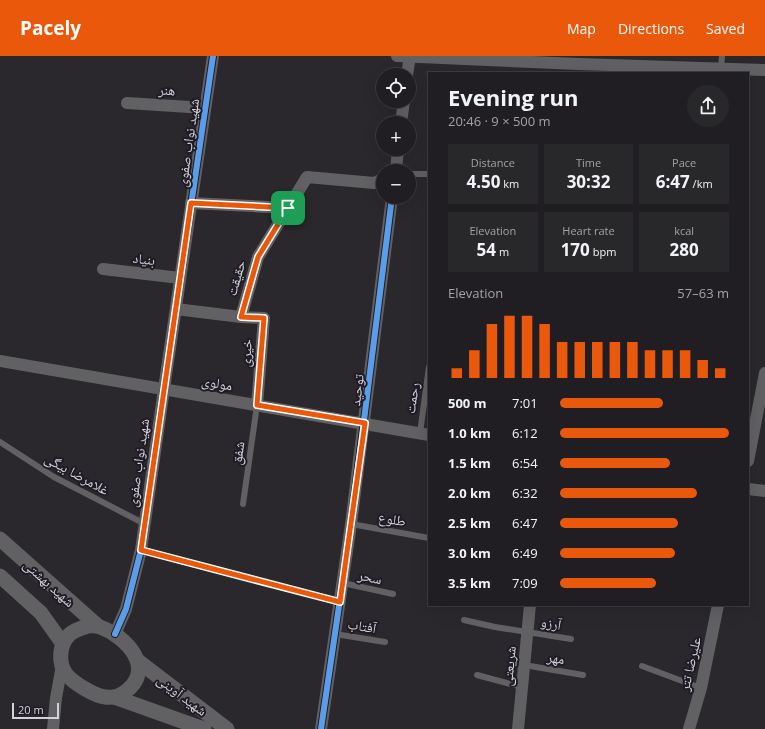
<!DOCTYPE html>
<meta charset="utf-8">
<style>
body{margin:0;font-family:"Open Sans","Noto Naskh Arabic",sans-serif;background:#28272a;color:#f1f3f6;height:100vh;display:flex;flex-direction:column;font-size:15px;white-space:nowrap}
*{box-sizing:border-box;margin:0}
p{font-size:13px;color:#a2a2a5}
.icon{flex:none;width:22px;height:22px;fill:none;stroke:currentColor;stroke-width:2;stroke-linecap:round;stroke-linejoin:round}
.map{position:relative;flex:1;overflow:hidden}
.panel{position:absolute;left:428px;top:16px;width:321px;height:534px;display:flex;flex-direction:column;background:#201e22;border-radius:0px;box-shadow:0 4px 16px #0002,0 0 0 1px #3d3c40}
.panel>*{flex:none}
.fabs{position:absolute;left:376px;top:12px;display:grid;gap:8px}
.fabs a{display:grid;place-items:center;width:40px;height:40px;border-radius:50%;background:#201e22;box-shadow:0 4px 16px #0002,0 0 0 1px #3d3c40;font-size:20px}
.scale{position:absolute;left:12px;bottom:10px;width:47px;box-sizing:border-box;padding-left:4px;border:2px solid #d4d2d9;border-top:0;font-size:11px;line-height:14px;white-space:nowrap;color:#d4d2d9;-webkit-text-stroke:3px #201c26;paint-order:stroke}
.pin{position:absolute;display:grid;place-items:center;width:34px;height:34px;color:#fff;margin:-17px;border-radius:8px;box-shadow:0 2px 6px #0006}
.round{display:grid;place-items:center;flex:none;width:42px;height:42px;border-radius:21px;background:#28272a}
.headline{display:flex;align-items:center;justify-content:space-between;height:68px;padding:0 20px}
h1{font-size:22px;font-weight:700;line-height:30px}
.figures{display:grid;grid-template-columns:repeat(3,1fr);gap:6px;height:68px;padding:4px 20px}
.figures div{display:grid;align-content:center;border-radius:0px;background:#28272a;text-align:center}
.figures b{font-size:17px;font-weight:700}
.figures small{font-size:11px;font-weight:400}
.figures p{font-size:11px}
.chart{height:112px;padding:8px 20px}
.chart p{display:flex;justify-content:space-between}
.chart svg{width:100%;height:72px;margin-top:4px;stroke:#ea580c;stroke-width:6}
ul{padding:0 20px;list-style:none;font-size:13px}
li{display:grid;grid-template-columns:64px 48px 1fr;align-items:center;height:30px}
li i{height:10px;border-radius:5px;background:#ea580c}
header{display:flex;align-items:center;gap:24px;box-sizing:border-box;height:56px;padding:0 20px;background:#ea580c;color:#fff}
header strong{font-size:19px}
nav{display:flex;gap:22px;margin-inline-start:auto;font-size:14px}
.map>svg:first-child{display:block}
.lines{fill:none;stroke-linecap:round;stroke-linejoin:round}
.service{stroke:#616163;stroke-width:6}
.minor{stroke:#616163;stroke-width:12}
.tertiary{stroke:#616163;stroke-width:15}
.cycleway-casing{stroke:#201c26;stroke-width:8}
.cycleway{stroke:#5a9eea;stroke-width:6}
.route-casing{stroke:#fff;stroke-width:8}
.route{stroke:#ea580c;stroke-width:5}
.labels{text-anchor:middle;stroke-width:4;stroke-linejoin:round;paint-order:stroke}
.street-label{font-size:14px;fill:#d4d2d9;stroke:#201c26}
</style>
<header>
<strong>Pacely</strong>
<nav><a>Map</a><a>Directions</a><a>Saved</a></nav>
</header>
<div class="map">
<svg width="765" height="673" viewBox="0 0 765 673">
<rect width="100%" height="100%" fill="#2a282d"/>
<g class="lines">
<g class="service">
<polyline points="721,13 722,0"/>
<polyline points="409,118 429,118"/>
<polyline points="420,377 429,311"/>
<polyline points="0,386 54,421 145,468"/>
<polyline points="243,448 257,349"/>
<polyline points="351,468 429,482"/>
<polyline points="141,494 340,546"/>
<polyline points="343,527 393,538"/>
<polyline points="464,564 495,571 571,583"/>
<polyline points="335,578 385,586"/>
<polyline points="524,609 583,619"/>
<polyline points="642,610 701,632"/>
<polyline points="477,619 522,631"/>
</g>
<g class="minor">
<polyline points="397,0 578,8 765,14"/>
<polyline points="407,19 410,0"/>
<polyline points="127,47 205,52"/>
<polyline points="401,67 404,45"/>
<polyline points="396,115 398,93"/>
<polyline points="191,147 288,152"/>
<polyline points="103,213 180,222"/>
<polyline points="176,253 241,261 264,262 257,349"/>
<polyline points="241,261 258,201 307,121 374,127 383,123"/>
<polyline points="0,305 429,379"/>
<polyline points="748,405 765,317"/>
<polyline points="748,433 765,435"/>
<polyline points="115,578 126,553 141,494 164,333 213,0"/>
<polyline points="53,673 56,642 62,609"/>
<polyline points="321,673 351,468 392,141"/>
<polyline points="518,673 530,549"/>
<polyline points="689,673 701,632 718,549"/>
</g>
<g class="tertiary">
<polyline points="0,483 98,570"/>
<polyline points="0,520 41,557 63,588"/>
<path d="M 88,570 C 92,570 96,569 100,571 C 126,580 157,613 125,636 C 120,640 112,642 105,641 C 95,640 73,627 66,618 C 58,607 59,589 69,579 C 74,574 81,572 88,570 Z"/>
<polyline points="138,605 227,673"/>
<polyline points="114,641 204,673"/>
</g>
<defs>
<g id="cycleway">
<polyline points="115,578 126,553 141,494 164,333 213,0"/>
<polyline points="321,673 351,468 392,141"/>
</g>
</defs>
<use href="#cycleway" class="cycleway-casing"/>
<use href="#cycleway" class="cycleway"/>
</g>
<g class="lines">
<defs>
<polygon id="route" points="191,147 288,152 258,201 241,261 264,262 257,349 365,367 340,546 141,494"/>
</defs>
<use href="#route" class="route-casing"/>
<use href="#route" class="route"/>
</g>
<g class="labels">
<g class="street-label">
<text transform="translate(167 34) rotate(3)" y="5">هنر</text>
<text transform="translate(188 87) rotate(-82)" y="5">شهید نواب صفوی</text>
<text transform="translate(144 203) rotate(7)" y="5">بنیاد</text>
<text transform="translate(236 222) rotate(-74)" y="5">حقیقت</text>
<text transform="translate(246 297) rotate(-86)" y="5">خیری</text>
<text transform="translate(217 327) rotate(10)" y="5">مولوی</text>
<text transform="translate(357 334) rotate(-83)" y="5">توحید</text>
<text transform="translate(412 342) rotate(-82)" y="5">رحمت</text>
<text transform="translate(238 397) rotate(-82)" y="5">شفق</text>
<text transform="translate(138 407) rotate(-82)" y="5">شهید نواب صفوی</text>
<text transform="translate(77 418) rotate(29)" y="5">غلامرضا بیگی</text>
<text transform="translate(392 463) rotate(10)" y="5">طلوع</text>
<text transform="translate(370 521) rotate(12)" y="5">سحر</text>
<text transform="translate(49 527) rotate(42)" y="5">شهید بهشتی</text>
<text transform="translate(551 567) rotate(10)" y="5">آرزو</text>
<text transform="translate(362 570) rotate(10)" y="5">آفتاب</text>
<text transform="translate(556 602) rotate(10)" y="5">مهر</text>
<text transform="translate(690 608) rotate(-77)" y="5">علیرضا تتر</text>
<text transform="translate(509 610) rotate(-84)" y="5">شریعتی</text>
<text transform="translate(182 639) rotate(37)" y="5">شهید آوینی</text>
</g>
</g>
</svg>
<div class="fabs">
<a><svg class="icon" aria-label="locate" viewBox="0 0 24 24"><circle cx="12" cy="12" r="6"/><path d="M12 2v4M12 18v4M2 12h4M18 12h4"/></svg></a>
<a>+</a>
<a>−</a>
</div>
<div class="scale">20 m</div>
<div class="pin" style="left:288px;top:152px;background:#1e9e55"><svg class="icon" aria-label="arrive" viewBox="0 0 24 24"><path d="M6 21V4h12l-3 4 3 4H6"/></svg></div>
<section class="panel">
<div class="headline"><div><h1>Evening run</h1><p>20:46 · 9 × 500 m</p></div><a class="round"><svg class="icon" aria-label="share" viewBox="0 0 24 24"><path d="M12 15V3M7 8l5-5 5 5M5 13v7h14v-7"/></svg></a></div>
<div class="figures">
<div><p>Distance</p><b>4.50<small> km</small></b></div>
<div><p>Time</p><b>30:32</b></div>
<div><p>Pace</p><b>6:47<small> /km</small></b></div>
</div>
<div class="figures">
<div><p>Elevation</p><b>54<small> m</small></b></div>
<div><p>Heart rate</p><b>170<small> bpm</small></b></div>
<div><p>kcal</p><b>280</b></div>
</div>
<div class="chart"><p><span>Elevation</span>57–63 m</p>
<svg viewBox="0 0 160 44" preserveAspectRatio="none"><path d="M5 44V38M15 44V27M25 44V11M35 44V6M45 44V6M55 44V11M65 44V22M75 44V22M85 44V22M95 44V22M105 44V22M115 44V27M125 44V27M135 44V27M145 44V33M155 44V38"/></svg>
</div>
<ul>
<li><b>500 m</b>7:01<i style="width:61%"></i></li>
<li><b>1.0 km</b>6:12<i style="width:100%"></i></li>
<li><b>1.5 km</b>6:54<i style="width:65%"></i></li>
<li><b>2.0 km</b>6:32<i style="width:81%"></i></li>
<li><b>2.5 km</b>6:47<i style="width:70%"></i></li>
<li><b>3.0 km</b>6:49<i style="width:68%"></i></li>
<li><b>3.5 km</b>7:09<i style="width:57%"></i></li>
</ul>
</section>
</div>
